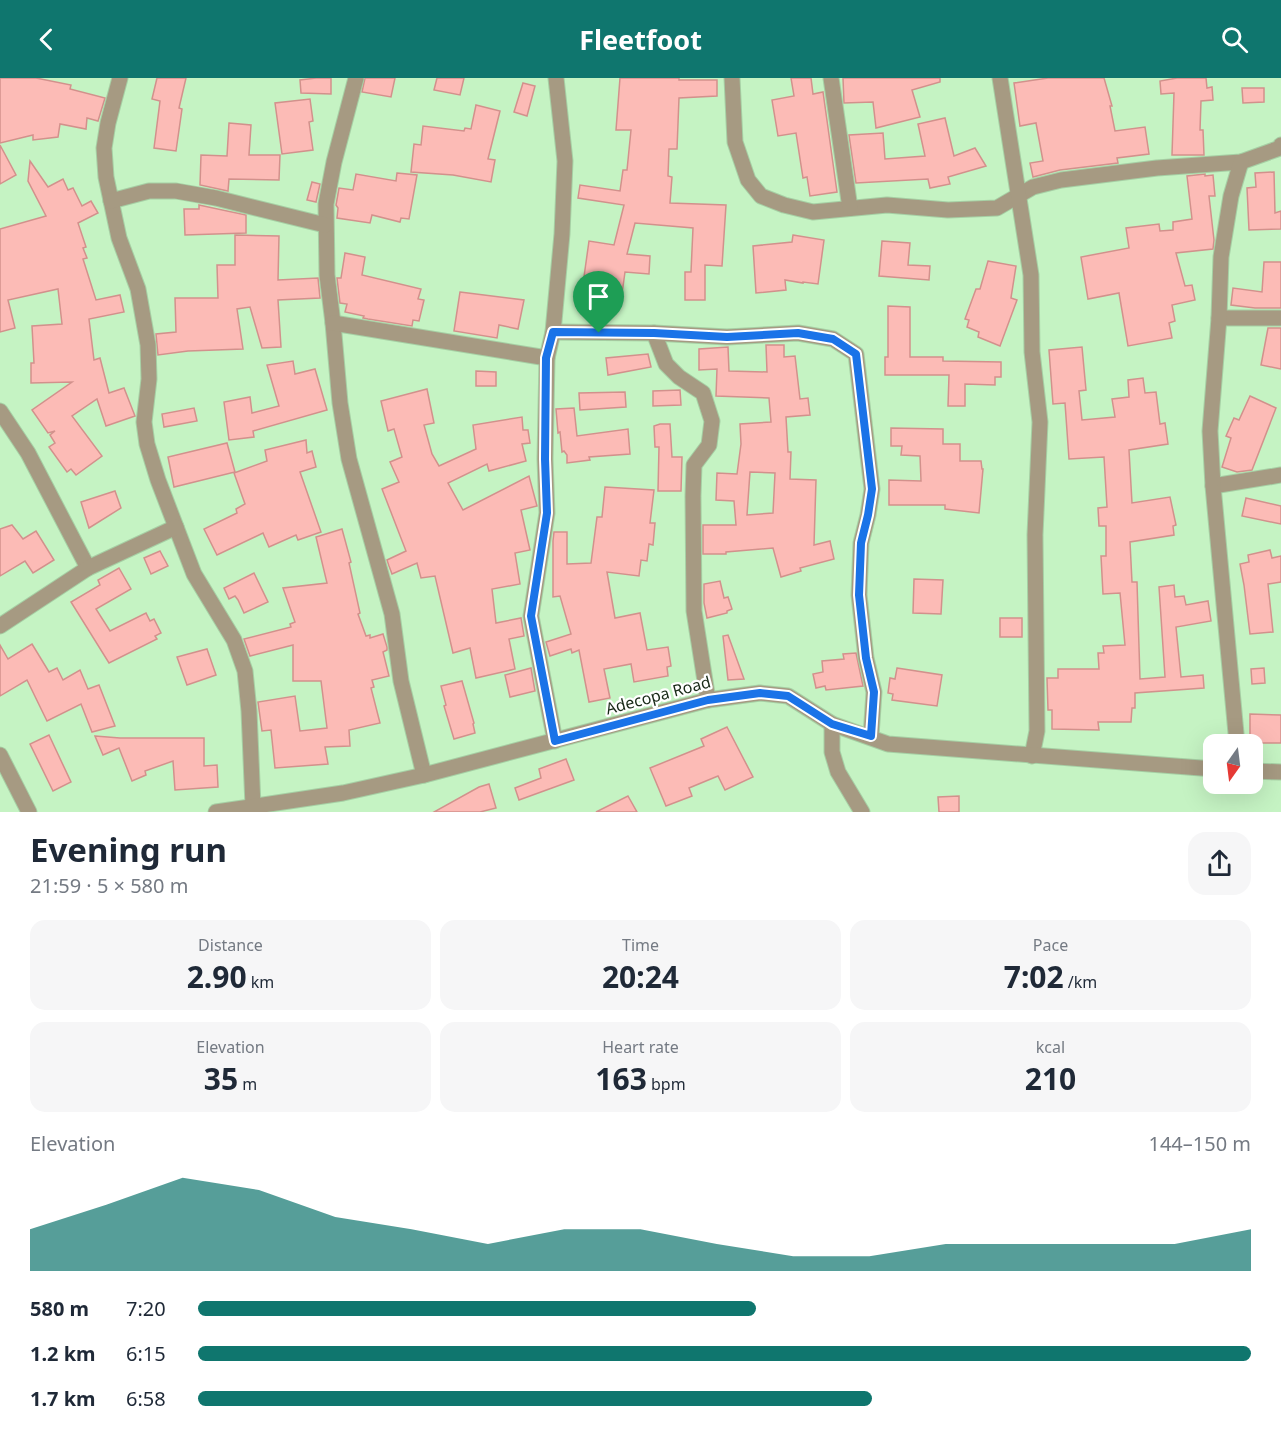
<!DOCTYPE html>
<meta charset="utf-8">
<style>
body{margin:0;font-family:"Noto Sans",sans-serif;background:#f6f6f7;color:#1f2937;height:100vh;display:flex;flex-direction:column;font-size:22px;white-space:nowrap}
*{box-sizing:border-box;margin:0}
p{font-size:20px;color:#747a83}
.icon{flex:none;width:33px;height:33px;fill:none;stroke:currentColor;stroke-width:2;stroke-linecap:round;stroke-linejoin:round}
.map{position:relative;height:734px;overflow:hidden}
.side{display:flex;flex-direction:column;background:#fff;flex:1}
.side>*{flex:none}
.needle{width:39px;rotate:194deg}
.buttons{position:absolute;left:1203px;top:656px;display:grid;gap:12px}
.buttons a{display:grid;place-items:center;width:60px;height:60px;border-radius:12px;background:#fff;box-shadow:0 6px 24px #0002;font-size:30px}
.pin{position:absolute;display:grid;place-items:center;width:51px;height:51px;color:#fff;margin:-62px -26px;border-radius:50% 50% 50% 0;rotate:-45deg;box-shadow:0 0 6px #0007}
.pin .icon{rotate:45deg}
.round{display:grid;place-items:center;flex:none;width:63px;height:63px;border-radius:18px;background:#f6f6f7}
.overview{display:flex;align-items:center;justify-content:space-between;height:102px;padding:0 30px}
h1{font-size:33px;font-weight:700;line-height:45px}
.figures{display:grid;grid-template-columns:repeat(3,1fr);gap:9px;height:102px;padding:6px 30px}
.figures div{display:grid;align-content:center;border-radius:15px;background:#f6f6f7;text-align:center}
.figures b{font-size:30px;font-weight:700}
.figures small{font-size:16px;font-weight:400}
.figures p{font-size:16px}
.chart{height:168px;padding:12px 30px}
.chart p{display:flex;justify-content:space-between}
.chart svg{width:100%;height:108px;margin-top:6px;fill:#0f766e;opacity:.7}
ul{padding:0 30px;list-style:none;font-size:20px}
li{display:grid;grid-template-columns:96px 72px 1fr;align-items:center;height:45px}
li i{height:15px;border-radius:8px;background:#0f766e}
header{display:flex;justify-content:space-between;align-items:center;height:78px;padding:0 30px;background:#0f766e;color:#fff;font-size:27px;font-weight:700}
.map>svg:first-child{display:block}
.building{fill:#fcbbb6;stroke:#d2918c;stroke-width:1.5;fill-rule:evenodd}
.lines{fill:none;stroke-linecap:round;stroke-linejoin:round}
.minor-casing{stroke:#a6cfa4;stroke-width:17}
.minor{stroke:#a69a82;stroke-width:15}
.route-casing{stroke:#fff;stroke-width:12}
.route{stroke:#1a73e8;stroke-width:8}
.labels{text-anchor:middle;stroke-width:4.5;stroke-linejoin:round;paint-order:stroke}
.street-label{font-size:16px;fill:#182917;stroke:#fff}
</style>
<header><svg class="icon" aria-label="back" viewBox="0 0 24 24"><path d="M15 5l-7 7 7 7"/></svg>Fleetfoot<svg class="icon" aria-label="search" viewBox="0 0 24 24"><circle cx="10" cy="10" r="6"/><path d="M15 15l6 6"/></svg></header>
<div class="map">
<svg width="1281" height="734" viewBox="0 0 1281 734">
<rect width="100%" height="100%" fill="#c5f3c3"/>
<g class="building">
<polygon points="0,0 36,0 71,7 70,11 105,20 98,43 87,40 86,51 60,46 58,59 33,62 33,57 0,65"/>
<polygon points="157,0 186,0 179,30 182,31 176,73 154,70 160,23 152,21"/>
<polygon points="316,0 331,0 331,16 301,15 300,2"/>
<polygon points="365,0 395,0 391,19 362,14"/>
<polygon points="437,0 464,0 460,17 434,12"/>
<polygon points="620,0 679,0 679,2 717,2 717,18 679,20 677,71 669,71 668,98 672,99 670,125 726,127 722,188 705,187 705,222 685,222 685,194 691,194 693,150 635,145 627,176 650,178 649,196 625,194 622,216 607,214 606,217 582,213 589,163 614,167 624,127 578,120 580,107 620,113 623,92 627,92 631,52 616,52"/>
<polygon points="791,0 811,0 813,16 823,14 837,114 810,118 807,99 803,100 796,55 778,58 772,22 794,18"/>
<polygon points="843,0 940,0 940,4 912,12 920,39 876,50 873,24 844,25"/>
<polygon points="1048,0 1104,0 1112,28 1110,28 1115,53 1145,49 1149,76 1117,80 1118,85 1060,92 1033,99 1030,85 1043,83 1036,45 1020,48 1014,5"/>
<polygon points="1177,0 1206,0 1207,10 1212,9 1213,22 1201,23 1200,52 1203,52 1204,77 1172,77 1174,15 1161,16 1160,3"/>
<polygon points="523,5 535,8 527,38 514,34"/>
<polygon points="1242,10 1264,10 1264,24 1243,25"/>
<polygon points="310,21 313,43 309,44 313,72 282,76 275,25"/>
<polygon points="476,27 500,33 488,81 495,82 491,104 453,97 411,94 414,66 421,67 423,48 464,53 465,50 471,51"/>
<polygon points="945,40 954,78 975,70 986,88 948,99 950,106 930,110 928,101 856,105 849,57 883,55 885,81 925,78 918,46"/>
<polygon points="229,45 251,47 249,77 280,77 279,102 229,101 228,113 200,107 201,77 227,78"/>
<polygon points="0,67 16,97 0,106"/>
<polygon points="30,83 48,109 63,101 68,112 73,110 82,128 91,123 98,135 78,145 86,169 83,170 87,180 83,181 96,222 120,217 124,234 89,241 94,282 100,280 109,315 124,310 135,338 106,348 97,321 72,338 102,378 76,397 71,391 67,394 49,369 55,365 50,357 55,353 48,355 32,332 72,304 31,305 31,285 34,285 32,248 62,246 58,211 8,222 15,250 0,254 0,151 46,138 28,103"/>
<polygon points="1274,94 1275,135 1281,133 1281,151 1249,152 1247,110 1256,109 1255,95"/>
<polygon points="397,95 417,97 409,141 401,140 400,144 372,137 370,145 337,140 338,130 336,127 339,110 353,112 356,96 396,103"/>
<polygon points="1205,96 1205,98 1213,97 1215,118 1209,118 1214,162 1213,171 1176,175 1185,208 1192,207 1195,222 1172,227 1175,243 1169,245 1172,260 1128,268 1119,215 1088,221 1081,179 1129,170 1126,150 1159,146 1160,153 1173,152 1173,144 1192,141 1187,98"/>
<polygon points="312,104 320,106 316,124 307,122"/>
<polygon points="199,127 246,137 246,155 185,157 184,131 199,131"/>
<polygon points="235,157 279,158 278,202 318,200 320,220 278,222 281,269 262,270 250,229 237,231 243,271 188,273 158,277 156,256 176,254 175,220 218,220 217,187 235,187"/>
<polygon points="793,157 824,162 818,206 803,204 803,205 785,202 786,212 756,215 753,168 792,164"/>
<polygon points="882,163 910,165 908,187 930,188 929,202 879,198"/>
<polygon points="345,175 365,179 362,197 421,211 418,221 424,222 419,243 413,242 412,248 368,241 363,240 364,238 345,234 347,226 340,225 337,200 341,200"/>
<polygon points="988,183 1016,188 1011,220 1017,222 1000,268 978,259 979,254 967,249 969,242 965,241 976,211 980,211"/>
<polygon points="1264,184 1281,184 1281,230 1255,230 1231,227 1233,210 1262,214"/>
<polygon points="460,214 524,222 518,251 499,247 497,260 454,253"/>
<polygon points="888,228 910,229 910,279 943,279 943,283 1001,284 1001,299 995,299 995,307 965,306 965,328 948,328 949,297 885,297 885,279 888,279"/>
<polygon points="1268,250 1281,250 1281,291 1261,287"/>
<path d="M 766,267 L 784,267 L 784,279 L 795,278 L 800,321 L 808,320 L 810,337 L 786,339 L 788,374 L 791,374 L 790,401 L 816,402 L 814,467 L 830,463 L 834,481 L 800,490 L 801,493 L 781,499 L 773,470 L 726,474 L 726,476 L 703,476 L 703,447 L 736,447 L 734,423 L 716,422 L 717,395 L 737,396 L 741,366 L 740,346 L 771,344 L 769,320 L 716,318 L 717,291 L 699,292 L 699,271 L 728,269 L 729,293 L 767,294 ZM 750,394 L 775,395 L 773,435 L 747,437 Z"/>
<polygon points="1082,269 1086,312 1079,313 1082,342 1115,339 1112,321 1129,319 1128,302 1143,300 1145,315 1156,314 1160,346 1165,345 1168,366 1129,372 1132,425 1170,419 1176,447 1173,448 1174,457 1130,464 1132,504 1137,504 1140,601 1165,599 1159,509 1174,507 1175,519 1184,518 1186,527 1208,523 1211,543 1176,549 1181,599 1203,597 1204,610 1135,615 1135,630 1132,630 1131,644 1098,644 1099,652 1052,651 1052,632 1048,632 1047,600 1058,600 1058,591 1099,591 1098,575 1104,575 1103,568 1125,567 1120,515 1103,516 1101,478 1106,478 1106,448 1099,448 1098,430 1107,429 1104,379 1069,381 1065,325 1053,326 1049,272"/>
<polygon points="648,276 651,289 608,297 606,280"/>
<polygon points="293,283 295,296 315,291 327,332 253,353 254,359 229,362 224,324 250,319 252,335 279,328 267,287"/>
<polygon points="476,293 496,294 496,308 476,308"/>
<polygon points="427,311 434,345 424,347 432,376 439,388 476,371 473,347 522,339 523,352 528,352 530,365 522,366 526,383 489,393 487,386 448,405 463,432 529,398 537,428 521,432 530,472 515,475 520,506 492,511 496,545 521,540 524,558 509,561 515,591 476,600 470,570 453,575 435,498 421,500 417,485 392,496 389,488 387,482 406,473 382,411 399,404 390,384 402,379 394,351 388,353 381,323"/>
<polygon points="680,312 681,327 653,328 653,313"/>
<polygon points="625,314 626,329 580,332 579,315"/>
<polygon points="1250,318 1276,330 1252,392 1237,394 1222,389 1231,360 1226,358 1234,340 1239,342"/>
<polygon points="194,330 197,343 164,349 162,336"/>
<polygon points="574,330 577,358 628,351 630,376 589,379 590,382 567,385 567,377 564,373 562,374 560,354 558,355 556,331"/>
<polygon points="660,346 670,346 672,379 682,379 681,413 658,413 659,369 655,369 654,348"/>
<polygon points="891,350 943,351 943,366 960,366 960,383 981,383 982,391 983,391 979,435 945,431 945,427 889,427 889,402 921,403 920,378 901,377 902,368 891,368"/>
<polygon points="306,362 307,375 312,373 316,389 300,394 321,454 298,462 296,457 269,469 263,455 217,477 204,451 237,435 236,431 245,426 234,395 267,383 265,372"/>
<polygon points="227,365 235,394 174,409 168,379"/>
<polygon points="605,409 654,412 650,445 655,445 653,467 649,466 647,483 641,482 639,498 607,494 615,540 640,535 647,572 668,569 671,588 667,589 668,598 634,604 631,586 604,591 610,620 589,624 579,572 572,575 571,571 550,578 546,564 571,556 560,518 553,519 553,463 554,454 567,454 567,486 591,485 597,439 602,439"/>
<polygon points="115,413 121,430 89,450 81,424"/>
<polygon points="1246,420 1281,428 1281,446 1242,438"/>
<polygon points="12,447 23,461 36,453 54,482 33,495 25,483 0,498 0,451"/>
<polygon points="342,451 351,484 349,485 360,535 358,536 366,558 370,557 370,560 383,556 387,569 387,572 383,574 389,598 372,602 374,609 371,610 380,645 349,652 350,668 325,669 328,686 275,690 271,652 262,653 258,624 295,618 300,653 327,650 321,603 293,603 293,567 250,578 244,561 291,549 290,546 295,544 283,510 327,505 316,459"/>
<polygon points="1270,472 1272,480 1281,478 1281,504 1268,506 1273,554 1250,556 1244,507 1240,486 1249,484 1248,477"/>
<polygon points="160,473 168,488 151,496 144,480"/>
<polygon points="119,490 131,511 96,531 110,553 146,535 150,543 154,541 161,555 155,558 157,561 109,585 71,524 100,507 98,502"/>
<polygon points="254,495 268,524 244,535 238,522 235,518 229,521 224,510"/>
<polygon points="914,501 943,502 941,536 913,535"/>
<polygon points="720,503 724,520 728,519 732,531 727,533 727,535 707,540 704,525 704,506"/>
<rect x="1000" y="540" width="22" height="19"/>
<polygon points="728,557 744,601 728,602 723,558"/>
<polygon points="32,566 49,594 57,590 63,602 80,592 88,611 99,607 115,648 92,654 81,626 47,643 27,602 0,618 0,567 8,581"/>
<polygon points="207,571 216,597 187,607 177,579"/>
<polygon points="856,575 863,608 826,612 825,608 816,610 813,596 823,594 822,583 844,581 843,576"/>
<polygon points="531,590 535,613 510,619 505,597"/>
<polygon points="897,590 942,597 937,628 892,622 893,616 888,615 890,600 895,601"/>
<polygon points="1264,590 1265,605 1252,606 1251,591"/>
<polygon points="462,603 474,645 473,646 475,655 454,661 444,628 446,627 441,608"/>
<polygon points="1250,636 1281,637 1281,665 1250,665"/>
<polygon points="727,649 753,699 725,712 718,698 689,710 692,718 666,728 650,690 704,668 701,661"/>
<polygon points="49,657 71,704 53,713 30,666"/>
<polygon points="95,658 120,660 204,660 204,688 217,687 218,709 175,712 173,683 145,693 146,697 132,703 119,670 103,677"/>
<polygon points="566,681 574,702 519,722 515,710 541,700 539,691"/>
<polygon points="489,706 496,730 480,734 434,734 479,709"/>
<polygon points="628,718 637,734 596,734"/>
<polygon points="959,718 959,734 939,734 938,719"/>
</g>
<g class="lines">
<defs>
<g id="minor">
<polyline points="120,0 108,45 104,70 106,99 119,160 138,211 148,267 149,301 144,344 147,366 158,402 194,496 234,562 245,593 249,633 253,728"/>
<polyline points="356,0 334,84 326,126 327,197 333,245 340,325 349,381 392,536 401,603 424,697"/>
<polyline points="732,0 735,64 748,102 761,118 784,127 813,134 887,127 948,132 997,130 1033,109 1061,102 1157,90 1241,84 1280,70 1281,67"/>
<polyline points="831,0 850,130"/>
<polyline points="1000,0 1031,197 1032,274 1040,344 1035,457 1037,653 1032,678"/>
<polyline points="111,123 149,113 176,113 216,120 325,147"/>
<polyline points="1219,240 1281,240"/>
<polyline points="333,245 547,280"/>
<polyline points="553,254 654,255 727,259 798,255 833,261 856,276 872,411 868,437 861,465 859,517 866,580 874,614 871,658"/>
<polyline points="654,255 666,286 679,299 703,315 712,343 709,367 694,387 693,418 694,533 708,622"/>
<polyline points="0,333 28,375 88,490"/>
<polyline points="1213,408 1281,397"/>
<polyline points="0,548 88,490 176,449"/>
<polyline points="832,646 832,674 838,694 862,734"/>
<polyline points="555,663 531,538 547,435 545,381 547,280 553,254 562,156 565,83 556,0"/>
<polyline points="1237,666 1213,408 1210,353 1219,240 1221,179 1231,118 1241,84"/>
<polyline points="0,677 29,734"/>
<polyline points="1252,693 1281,694"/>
<polyline points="216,734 343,715 424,697 708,622 760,615 788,618 832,646 888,666 1214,691"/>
</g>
</defs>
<use href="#minor" class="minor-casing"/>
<use href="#minor" class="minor"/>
</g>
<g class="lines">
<defs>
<polygon id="route" points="553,254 654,255 727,259 798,255 833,261 856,276 872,411 868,437 861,465 859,517 866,580 874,614 871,658 832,646 788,618 760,615 708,622 555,663 531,538 547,435 545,381 546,280"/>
</defs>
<use href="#route" class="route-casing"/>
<use href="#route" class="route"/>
</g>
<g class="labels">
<g class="street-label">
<text transform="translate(658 617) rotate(-15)" y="6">Adecopa Road</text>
</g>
</g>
</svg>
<div class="buttons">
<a><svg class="needle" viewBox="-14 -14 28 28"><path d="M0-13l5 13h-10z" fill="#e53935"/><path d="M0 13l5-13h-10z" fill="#747a83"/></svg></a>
</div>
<div class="pin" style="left:599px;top:255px;background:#1e9e55"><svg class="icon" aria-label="arrive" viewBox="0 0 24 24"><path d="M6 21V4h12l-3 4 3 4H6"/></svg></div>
</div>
<section class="side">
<div class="overview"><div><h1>Evening run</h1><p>21:59 · 5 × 580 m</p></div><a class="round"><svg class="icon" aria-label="share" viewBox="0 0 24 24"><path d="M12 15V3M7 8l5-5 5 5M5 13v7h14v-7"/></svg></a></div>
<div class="figures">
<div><p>Distance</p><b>2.90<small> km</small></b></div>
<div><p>Time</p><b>20:24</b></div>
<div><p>Pace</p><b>7:02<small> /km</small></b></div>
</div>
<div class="figures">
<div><p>Elevation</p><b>35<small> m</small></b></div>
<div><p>Heart rate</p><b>163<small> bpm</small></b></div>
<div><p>kcal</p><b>210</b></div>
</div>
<div class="chart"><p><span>Elevation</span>144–150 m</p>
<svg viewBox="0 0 160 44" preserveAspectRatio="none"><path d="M0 44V27L10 17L20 6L30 11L40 22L50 27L60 33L70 27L80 27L90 33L100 38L110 38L120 33L130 33L140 33L150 33L160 27V44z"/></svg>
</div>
<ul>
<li><b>580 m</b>7:20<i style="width:53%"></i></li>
<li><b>1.2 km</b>6:15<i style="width:100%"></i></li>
<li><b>1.7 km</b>6:58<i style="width:64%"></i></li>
</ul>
</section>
